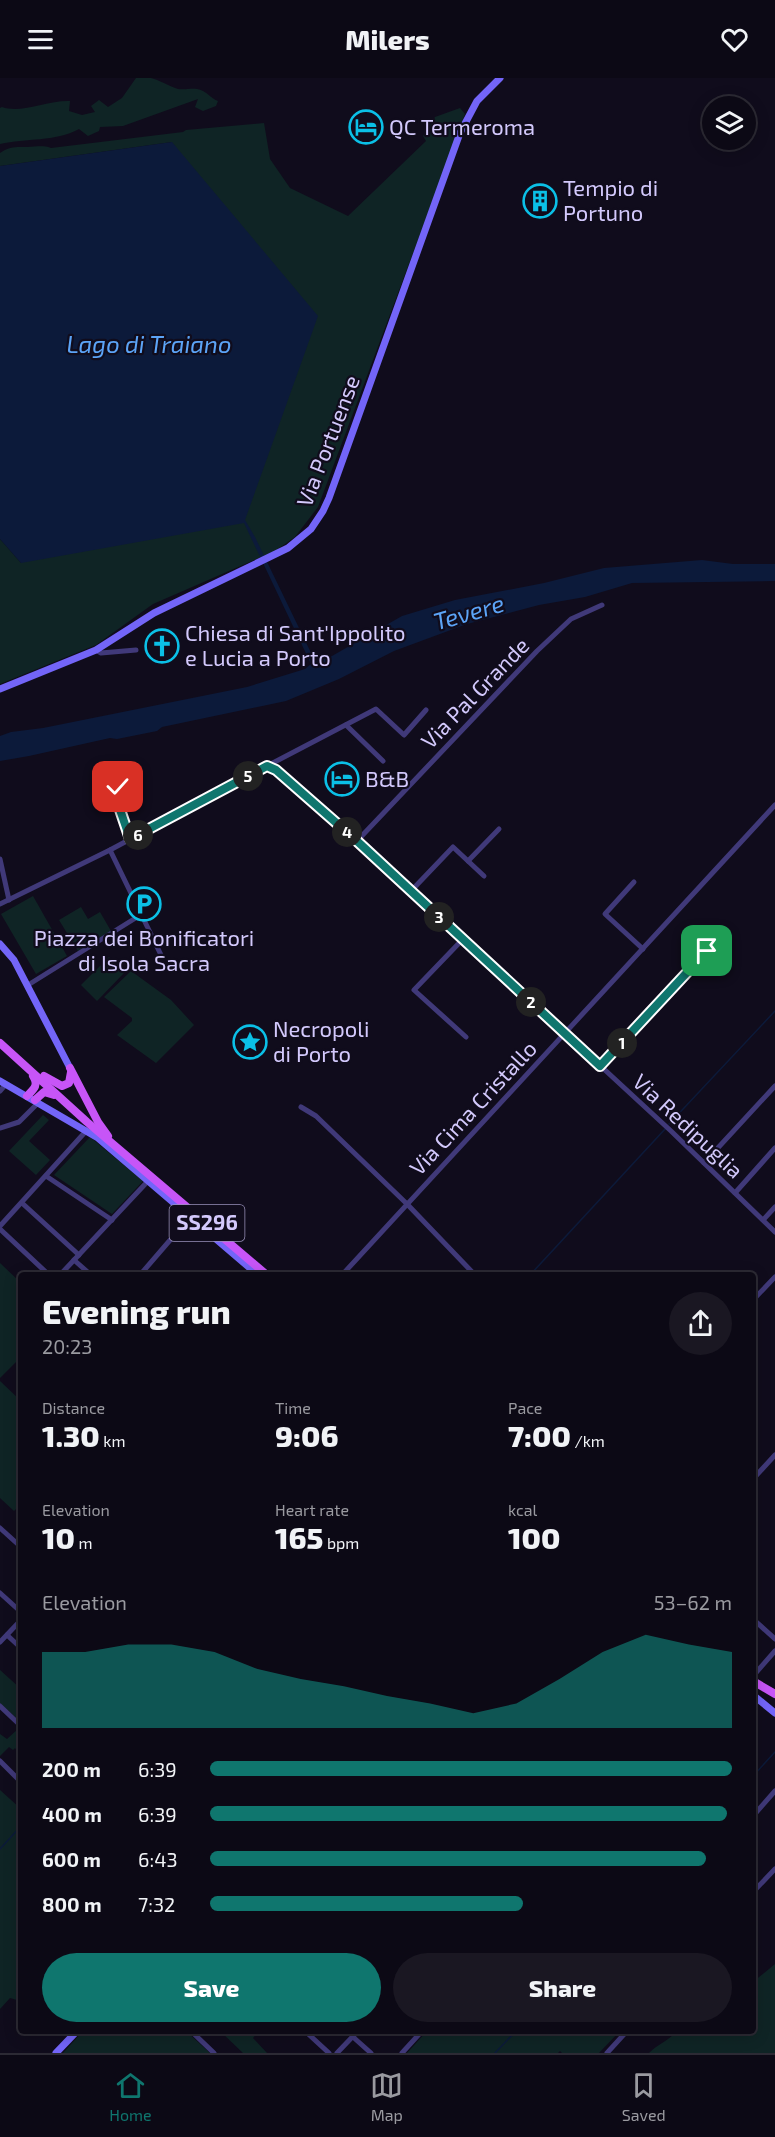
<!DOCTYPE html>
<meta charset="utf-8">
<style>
body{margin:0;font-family:"Exo 2",sans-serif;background:#1a1722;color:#f1f3f6;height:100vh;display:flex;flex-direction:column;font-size:22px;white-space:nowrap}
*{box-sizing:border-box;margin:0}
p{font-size:20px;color:#9a9aa0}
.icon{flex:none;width:33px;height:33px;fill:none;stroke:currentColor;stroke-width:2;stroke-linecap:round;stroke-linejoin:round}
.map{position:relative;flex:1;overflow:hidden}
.drawer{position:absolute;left:18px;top:1194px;width:738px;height:762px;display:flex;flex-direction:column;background:#0c0915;border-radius:6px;box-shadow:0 3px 15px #0003,0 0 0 2px #2c2a34}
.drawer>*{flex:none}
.fabs{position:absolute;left:702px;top:18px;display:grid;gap:12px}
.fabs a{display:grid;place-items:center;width:54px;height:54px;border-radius:50%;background:#0c0915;box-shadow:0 3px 15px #0003,0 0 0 2px #2c2a34;font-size:30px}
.pin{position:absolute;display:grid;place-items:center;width:51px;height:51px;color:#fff;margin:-26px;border-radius:12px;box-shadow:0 3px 9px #0006}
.km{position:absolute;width:30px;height:30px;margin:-15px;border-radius:50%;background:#222;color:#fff;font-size:16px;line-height:30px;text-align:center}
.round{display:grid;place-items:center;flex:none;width:63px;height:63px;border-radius:32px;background:#1a1722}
.summary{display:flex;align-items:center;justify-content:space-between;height:102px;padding:0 24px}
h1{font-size:33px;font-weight:800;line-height:45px}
.stats{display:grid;grid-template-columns:repeat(3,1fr);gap:9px;height:102px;padding:6px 24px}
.stats div{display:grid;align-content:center}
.stats b{font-size:30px;font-weight:800}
.stats small{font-size:16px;font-weight:400}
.stats p{font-size:16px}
.chart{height:168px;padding:12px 24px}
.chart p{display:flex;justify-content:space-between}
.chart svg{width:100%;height:108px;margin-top:6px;fill:#0f766e;opacity:.7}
.action{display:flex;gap:12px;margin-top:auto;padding:12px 24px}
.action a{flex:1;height:69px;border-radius:36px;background:#0f766e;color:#fff;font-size:24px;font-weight:800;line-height:69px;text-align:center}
.action a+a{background:#1a1722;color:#f1f3f6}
ul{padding:0 24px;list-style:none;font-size:20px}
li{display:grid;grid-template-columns:96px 72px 1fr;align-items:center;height:45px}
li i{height:15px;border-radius:8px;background:#0f766e}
header{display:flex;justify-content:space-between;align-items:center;height:78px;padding:0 24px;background:#0c0915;font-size:27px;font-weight:800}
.menu{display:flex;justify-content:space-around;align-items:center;height:84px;border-top:2px solid #2c2a34;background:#0c0915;font-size:16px;color:#9a9aa0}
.menu a{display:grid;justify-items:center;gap:3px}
.menu .on{color:#0f766e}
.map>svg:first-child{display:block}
.green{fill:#0f2425}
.water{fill:#0c1a3a}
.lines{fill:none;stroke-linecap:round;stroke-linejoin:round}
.stream{stroke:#0c1a3a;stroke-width:1.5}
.street{stroke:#403979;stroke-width:5}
.secondary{stroke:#7365f8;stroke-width:7}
.primary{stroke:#c755f7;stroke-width:8}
.route-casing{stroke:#fff;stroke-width:12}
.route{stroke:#0f766e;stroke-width:8}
.labels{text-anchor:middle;stroke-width:4.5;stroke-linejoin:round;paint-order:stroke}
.shield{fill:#100c1c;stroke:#9890b9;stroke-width:1.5}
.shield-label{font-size:21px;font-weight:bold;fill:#d3c9fc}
.poi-label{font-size:22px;fill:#d3c9fc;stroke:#100c1c;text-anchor:start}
.street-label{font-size:22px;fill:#d3c9fc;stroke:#100c1c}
.water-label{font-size:24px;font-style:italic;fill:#5ca4f7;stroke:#100c1c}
</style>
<header><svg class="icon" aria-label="menu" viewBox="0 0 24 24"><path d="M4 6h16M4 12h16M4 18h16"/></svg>Milers<svg class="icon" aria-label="heart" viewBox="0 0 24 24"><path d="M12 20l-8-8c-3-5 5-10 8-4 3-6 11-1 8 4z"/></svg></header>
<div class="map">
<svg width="775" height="1975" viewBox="0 0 775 1975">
<rect width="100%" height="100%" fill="#100c1c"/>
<g class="green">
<path d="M 136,0 C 141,0 146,0 151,0 C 157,1 169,8 178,11 C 185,12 191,10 197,11 C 206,12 210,20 218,23 L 216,28 L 203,33 L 195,29 L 198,21 L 123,48 L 100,49 L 99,53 L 88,58 L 79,51 C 55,64 26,60 0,66 L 0,30 L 2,29 C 21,36 48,22 70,23 L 69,33 L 82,37 L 95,34 L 91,28 L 99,22 L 108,29 L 122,20 Z"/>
<path d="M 460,30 L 465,36 L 318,429 L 295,459 L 275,473 L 153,526 L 96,567 L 0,606 L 0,461 L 21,485 L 172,64 L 0,88 L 0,75 C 10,68 16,69 27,69 C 37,69 42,67 51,70 L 183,54 L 186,52 L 264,45 L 270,81 L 290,110 L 348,138 L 426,63 L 423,58 L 435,39 Z"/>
<polygon points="33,818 67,878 36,896 1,836"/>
<polygon points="81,829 88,841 100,834 111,853 78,873 59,842"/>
<polygon points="109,879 124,895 97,923 81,907"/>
<polygon points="131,893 171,922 194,947 156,985 117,957 132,943 132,940 104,919"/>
<polygon points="43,1037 49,1042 29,1063 50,1082 36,1097 9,1073"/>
<polygon points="90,1059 143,1103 112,1136 54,1097"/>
<polygon points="0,1185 21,1205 21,1279 0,1300"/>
<polygon points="0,1303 21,1323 21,1426 14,1433 0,1420"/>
<polygon points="0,1592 21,1611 21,1644 0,1625"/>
<polygon points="19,1650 21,1652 21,1680 16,1675 17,1673 15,1670 13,1672 9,1669 0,1678 0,1656 7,1661"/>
<polygon points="0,1712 21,1731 21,1918 17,1922 10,1920 0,1931"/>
<path d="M 775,1886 L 775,1975 L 649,1975 C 658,1966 668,1963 677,1953 L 753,1953 L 753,1904 Z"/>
<polygon points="83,1953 186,1953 210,1975 63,1975"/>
<polygon points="220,1953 259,1953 253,1960 267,1975 243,1975"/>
<polygon points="427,1953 620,1953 599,1975 562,1975 560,1973 558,1975 407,1975"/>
</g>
<polygon class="water" points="172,64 318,238 245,442 255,459 314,581 317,583 332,578 402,538 455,522 544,505 604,490 702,482 733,486 775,486 775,503 632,505 585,519 539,527 467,546 394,573 339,601 286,623 162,649 157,653 117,661 110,660 29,678 0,683 0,658 11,654 43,650 247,609 305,591 311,586 244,445 21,485 0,461 0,88"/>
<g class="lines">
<g class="stream">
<polyline points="669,1046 775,933"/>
<polyline points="530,1197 666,1050"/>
<polyline points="753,1698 775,1674"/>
<polyline points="0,1771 21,1748"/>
<polyline points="495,1975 516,1953"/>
</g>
<g class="street">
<polyline points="96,572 101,575 136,572"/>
<polyline points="346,647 383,683"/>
<polyline points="267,688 376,631 404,657 426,632"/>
<polyline points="114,714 107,715 101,696 103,689 109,686 113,688 118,709 114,714 130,761"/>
<polyline points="357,763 537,573 571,541 602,527"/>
<polyline points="110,772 162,879"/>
<polyline points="0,781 9,822"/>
<polyline points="468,783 499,751"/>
<polyline points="634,804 605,836 643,871"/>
<polyline points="411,813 453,769 484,798"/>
<polyline points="0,826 110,772 267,688 271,689 357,763 671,1053 775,1154"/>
<polyline points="463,861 414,912 466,959"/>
<polyline points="28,907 142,836"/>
<polyline points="600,988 707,873"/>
<polyline points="0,1013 6,1006"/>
<polyline points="301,1029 316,1038 407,1126 475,1197"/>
<polyline points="0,1050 19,1044 39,1024"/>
<polyline points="704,1085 775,1008"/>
<polyline points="46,1098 112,1142"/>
<polyline points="735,1115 775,1070"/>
<polyline points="22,1125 79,1177"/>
<polyline points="763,1142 775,1129"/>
<polyline points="0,1148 87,1052"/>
<polyline points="0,1151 49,1197"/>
<polyline points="74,1182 91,1197"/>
<polyline points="60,1197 148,1103"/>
<polyline points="140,1197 190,1139"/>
<polyline points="342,1197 775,727"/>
<polyline points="753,1222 775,1199"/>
<polyline points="753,1401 775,1377"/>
<polyline points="0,1450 21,1469"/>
<polyline points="0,1515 21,1534"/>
<polyline points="753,1541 775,1561"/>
<polyline points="7,1557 21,1570"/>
<polyline points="0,1564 21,1542"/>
<polyline points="753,1598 775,1573"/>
<polyline points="0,1628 21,1648"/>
<polyline points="0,1683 21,1704"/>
<polyline points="753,1738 775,1713"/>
<polyline points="753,1814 775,1791"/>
<polyline points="191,1953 214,1975"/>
<polyline points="305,1953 329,1975"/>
<polyline points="353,1959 371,1975"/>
<polyline points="337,1975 358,1953"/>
<polyline points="402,1975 422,1953"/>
<polyline points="607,1975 627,1953"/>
</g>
<g class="secondary">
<polyline points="0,611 96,572 154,535 288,470 311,451 323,433 329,420 460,55 477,23 500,0"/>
<polyline points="0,866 14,882 70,990"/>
<polyline points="0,1003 98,1060 258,1197"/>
<polyline points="753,1617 775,1635"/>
<polyline points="56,1975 77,1953"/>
</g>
<g class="primary">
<polyline points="0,965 87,1044 267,1197"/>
<polyline points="70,990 98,1044 108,1058"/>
<polyline points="44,998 62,1008 69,1005 71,994"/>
<path d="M 27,1018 C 34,1011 39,1007 33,998"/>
<polyline points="35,1022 44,1014 54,1017"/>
<polyline points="753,1603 775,1616"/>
</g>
</g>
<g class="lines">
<defs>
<polyline id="route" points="118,709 114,714 130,761 267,688 276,692 357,763 600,988 707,873"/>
</defs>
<use href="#route" class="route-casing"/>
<use href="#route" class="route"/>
</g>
<defs>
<symbol id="hotel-ring" viewBox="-11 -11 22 22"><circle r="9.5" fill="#100c1c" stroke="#0bc0e7" stroke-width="1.5"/><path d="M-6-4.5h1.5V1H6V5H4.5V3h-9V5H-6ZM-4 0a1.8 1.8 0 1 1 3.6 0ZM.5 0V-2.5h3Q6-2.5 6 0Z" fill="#0bc0e7"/></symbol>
<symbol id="building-ring" viewBox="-11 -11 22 22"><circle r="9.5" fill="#100c1c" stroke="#0bc0e7" stroke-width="1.5"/><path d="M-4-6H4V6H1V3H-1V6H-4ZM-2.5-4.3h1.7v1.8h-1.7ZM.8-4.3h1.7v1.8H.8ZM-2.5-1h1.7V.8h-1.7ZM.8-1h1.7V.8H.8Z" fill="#0bc0e7"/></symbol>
<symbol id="church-ring" viewBox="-11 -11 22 22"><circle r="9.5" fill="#100c1c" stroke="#0bc0e7" stroke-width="1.5"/><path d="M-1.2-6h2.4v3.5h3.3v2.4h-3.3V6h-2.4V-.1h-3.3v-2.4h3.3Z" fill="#0bc0e7"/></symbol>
<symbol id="parking-ring" viewBox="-11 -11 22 22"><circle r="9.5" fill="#100c1c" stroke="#0bc0e7" stroke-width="1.5"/><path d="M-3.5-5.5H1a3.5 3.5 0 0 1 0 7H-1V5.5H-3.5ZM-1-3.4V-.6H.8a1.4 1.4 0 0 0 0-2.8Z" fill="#0bc0e7"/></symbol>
<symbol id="sight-ring" viewBox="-11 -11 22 22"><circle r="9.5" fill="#100c1c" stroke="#0bc0e7" stroke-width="1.5"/><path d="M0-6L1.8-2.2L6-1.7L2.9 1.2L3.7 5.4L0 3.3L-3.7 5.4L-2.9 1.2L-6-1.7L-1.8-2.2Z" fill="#0bc0e7"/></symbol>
</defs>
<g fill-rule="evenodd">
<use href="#hotel-ring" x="347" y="30" width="38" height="38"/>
<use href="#building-ring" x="521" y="104" width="38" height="38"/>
<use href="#church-ring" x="143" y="549" width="38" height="38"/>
<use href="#hotel-ring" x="323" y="682" width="38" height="38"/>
<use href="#parking-ring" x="125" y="807" width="38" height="38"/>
<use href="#sight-ring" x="231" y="945" width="38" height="38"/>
</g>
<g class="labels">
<rect class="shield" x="169.5" y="1127" width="75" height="36" rx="4.5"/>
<g class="shield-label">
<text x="207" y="1152">SS296</text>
</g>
<g class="poi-label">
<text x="389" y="57">QC Termeroma</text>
<text x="563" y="118">Tempio di<tspan x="563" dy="25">Portuno</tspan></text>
<text x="185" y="563">Chiesa di Sant'Ippolito<tspan x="185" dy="25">e Lucia a Porto</tspan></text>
<text x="365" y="709">B&amp;B</text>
<text x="144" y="868" text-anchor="middle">Piazza dei Bonificatori<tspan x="144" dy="25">di Isola Sacra</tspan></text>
<text x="273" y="959">Necropoli<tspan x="273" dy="25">di Porto</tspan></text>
</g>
<g class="street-label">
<text transform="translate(328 363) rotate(-69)" y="8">Via Portuense</text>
<text transform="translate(475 615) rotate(-46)" y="8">Via Pal Grande</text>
<text transform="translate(473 1030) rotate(-47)" y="8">Via Cima Cristallo</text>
<text transform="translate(688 1048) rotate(43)" y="8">Via Redipuglia</text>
</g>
<g class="water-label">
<text x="149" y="275">Lago di Traiano</text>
<text transform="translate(469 535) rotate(-16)" y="8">Tevere</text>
</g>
</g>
</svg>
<div class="fabs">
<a><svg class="icon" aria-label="layers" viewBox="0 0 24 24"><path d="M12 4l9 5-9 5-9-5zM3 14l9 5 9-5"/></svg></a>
</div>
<div class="pin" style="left:707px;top:873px;background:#1e9e55"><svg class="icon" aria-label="arrive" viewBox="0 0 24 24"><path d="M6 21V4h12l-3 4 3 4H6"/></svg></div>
<div class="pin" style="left:118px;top:709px;background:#d93025"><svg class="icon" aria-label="check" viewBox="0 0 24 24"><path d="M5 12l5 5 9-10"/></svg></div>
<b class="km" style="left:622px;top:965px">1</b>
<b class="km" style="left:531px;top:924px">2</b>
<b class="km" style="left:439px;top:839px">3</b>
<b class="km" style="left:347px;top:754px">4</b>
<b class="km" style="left:248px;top:698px">5</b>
<b class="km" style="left:138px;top:757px">6</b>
<section class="drawer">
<div class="summary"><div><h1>Evening run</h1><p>20:23</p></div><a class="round"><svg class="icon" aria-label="share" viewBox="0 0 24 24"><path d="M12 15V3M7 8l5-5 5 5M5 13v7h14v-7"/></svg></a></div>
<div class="stats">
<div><p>Distance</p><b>1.30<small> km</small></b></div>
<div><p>Time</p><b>9:06</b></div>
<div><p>Pace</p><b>7:00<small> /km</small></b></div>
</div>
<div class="stats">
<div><p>Elevation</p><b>10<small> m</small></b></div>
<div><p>Heart rate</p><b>165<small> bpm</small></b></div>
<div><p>kcal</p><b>100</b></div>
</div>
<div class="chart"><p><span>Elevation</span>53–62 m</p>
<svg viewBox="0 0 160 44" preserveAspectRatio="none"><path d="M0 44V13L10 13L20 10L30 10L40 13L50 20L60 24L70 27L80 31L90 34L100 38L110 34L120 24L130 13L140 6L150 10L160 13V44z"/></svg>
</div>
<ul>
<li><b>200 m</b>6:39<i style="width:100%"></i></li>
<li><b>400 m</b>6:39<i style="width:99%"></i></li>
<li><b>600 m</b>6:43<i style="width:95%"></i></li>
<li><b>800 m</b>7:32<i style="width:60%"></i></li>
</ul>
<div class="action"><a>Save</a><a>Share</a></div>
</section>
</div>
<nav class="menu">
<a class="on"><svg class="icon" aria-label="home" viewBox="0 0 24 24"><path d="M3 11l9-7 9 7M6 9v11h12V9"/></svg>Home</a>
<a><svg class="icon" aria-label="map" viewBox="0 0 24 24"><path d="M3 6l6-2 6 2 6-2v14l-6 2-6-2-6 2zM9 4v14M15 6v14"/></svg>Map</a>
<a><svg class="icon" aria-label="saved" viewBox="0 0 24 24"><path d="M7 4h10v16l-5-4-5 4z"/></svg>Saved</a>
</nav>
